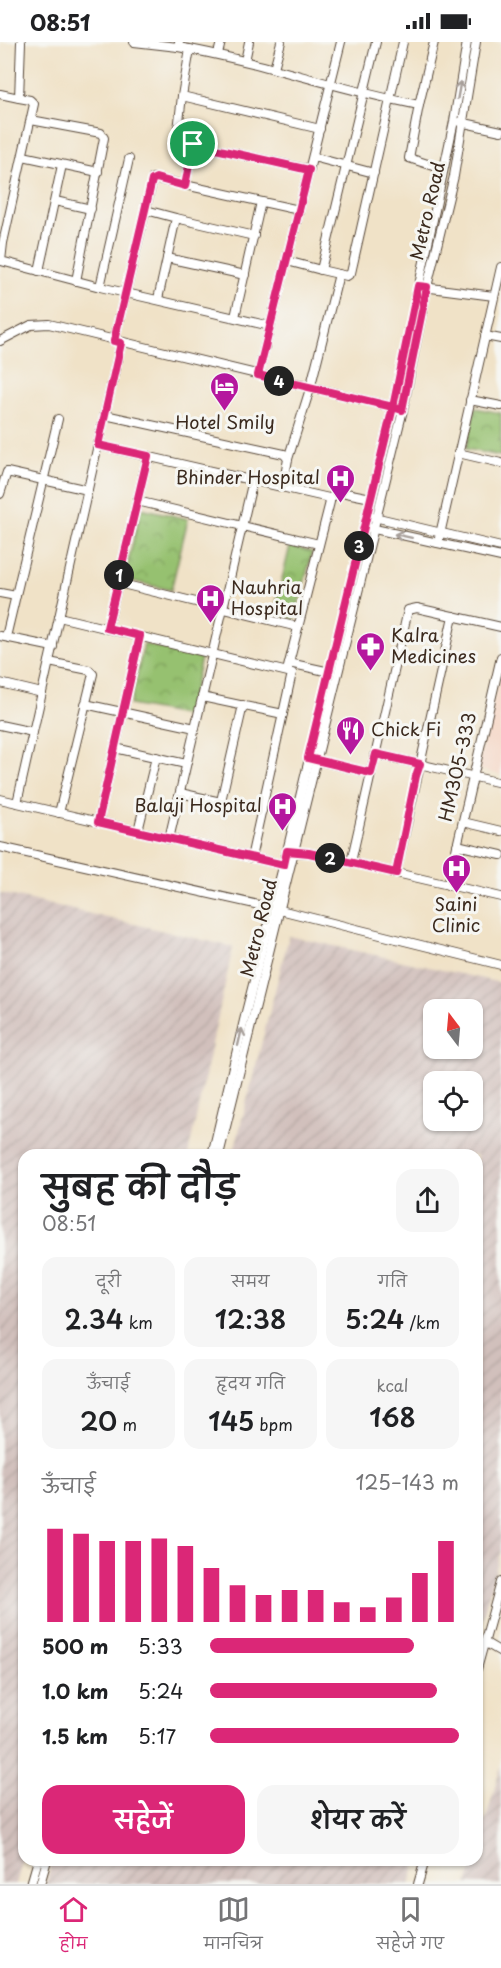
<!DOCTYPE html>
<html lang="hi">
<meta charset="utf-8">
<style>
body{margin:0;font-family:"Playpen Sans","Playpen Sans Deva",sans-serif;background:#f6f6f6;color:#202124;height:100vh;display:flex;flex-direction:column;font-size:22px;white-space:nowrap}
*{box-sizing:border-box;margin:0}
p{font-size:20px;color:#757577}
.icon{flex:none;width:33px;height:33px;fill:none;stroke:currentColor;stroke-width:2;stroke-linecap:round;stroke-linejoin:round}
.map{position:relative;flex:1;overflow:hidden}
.panel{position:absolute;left:18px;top:1107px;width:465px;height:717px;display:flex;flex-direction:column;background:#fff;border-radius:18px;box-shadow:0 2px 4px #0004}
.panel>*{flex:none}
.needle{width:39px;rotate:344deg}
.buttons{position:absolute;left:423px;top:957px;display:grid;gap:12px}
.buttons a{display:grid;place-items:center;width:60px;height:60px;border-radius:12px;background:#fff;box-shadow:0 2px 4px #0004;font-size:30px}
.pin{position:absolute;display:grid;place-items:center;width:51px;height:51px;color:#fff;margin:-26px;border:3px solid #fff;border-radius:50%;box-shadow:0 2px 6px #0007}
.km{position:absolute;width:30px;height:30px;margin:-15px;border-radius:50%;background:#222;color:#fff;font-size:16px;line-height:30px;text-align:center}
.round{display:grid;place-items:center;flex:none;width:63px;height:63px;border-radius:18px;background:#f6f6f6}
.headline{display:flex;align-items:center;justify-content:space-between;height:102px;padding:0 24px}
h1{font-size:33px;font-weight:600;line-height:45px}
.metrics{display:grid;grid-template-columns:repeat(3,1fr);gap:9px;height:102px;padding:6px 24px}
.metrics div{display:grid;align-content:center;border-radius:15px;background:#f6f6f6;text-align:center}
.metrics b{font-size:26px;font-weight:600}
.metrics small{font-size:16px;font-weight:400}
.metrics p{font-size:16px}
.chart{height:168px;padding:12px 24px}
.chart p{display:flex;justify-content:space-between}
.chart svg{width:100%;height:108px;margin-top:6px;stroke:#db2777;stroke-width:6}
.primary-button{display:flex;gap:12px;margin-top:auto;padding:12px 24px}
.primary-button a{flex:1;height:69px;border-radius:18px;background:#db2777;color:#fff;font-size:24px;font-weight:600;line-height:69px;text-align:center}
.primary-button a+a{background:#f6f6f6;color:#202124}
ul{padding:0 24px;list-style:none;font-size:20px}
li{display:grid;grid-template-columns:96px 72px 1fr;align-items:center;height:45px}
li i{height:15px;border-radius:8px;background:#db2777}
.status{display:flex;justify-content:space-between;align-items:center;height:42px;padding:0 30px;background:#fff;direction:ltr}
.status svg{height:16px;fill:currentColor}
.tabs{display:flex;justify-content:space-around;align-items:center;height:84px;border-top:2px solid #e0e0e0;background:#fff;font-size:16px;color:#757577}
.tabs a{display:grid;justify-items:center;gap:3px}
.tabs .selected{color:#db2777}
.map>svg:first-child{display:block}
.built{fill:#f5d3c1}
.industrial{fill:url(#industrial-furrows);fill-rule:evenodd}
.park{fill:url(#park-crowns);stroke:#687646;stroke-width:1.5}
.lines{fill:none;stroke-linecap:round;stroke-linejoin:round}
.minor-casing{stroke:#564637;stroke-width:10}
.minor{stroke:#fff;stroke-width:8}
.oneway{stroke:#a79f9a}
.route-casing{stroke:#fff;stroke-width:12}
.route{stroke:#db2777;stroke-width:8}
.labels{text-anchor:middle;stroke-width:6;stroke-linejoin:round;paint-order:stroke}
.street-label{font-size:18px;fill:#3b2a1e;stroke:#f6f6f2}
.poi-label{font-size:18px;fill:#3b2a1e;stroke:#f6f6f2;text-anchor:start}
</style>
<div class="status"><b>08:51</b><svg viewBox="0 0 49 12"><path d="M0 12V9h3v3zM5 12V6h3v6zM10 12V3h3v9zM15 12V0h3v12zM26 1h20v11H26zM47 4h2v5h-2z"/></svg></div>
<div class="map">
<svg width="501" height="1842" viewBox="0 0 501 1842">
<defs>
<pattern id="industrial-furrows" width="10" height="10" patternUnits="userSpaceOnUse" patternTransform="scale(1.5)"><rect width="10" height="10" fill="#d1c0bc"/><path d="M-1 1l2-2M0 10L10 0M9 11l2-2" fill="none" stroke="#b4a5a1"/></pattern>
<pattern id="park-crowns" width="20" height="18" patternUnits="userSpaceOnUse" patternTransform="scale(1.5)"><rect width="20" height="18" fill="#96c16f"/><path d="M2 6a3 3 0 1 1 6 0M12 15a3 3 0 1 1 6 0" fill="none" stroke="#7c9d5b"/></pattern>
</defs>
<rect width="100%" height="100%" fill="#f6f6f2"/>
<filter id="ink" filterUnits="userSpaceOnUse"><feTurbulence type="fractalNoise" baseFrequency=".0167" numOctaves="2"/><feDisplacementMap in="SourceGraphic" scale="12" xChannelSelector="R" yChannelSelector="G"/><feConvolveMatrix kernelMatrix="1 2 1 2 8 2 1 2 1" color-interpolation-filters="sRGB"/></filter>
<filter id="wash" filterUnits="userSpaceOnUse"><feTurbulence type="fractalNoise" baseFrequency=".008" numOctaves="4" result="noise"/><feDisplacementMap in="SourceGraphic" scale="24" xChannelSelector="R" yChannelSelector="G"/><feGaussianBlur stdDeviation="1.35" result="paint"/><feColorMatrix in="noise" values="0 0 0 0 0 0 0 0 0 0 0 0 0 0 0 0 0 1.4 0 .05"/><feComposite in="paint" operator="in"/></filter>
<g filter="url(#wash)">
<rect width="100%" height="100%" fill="#f0e2c7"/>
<polygon class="built" points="501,629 501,733 477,727"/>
<g class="industrial">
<polygon points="0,851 233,905 188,1113 24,1113 24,1813 16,1842 0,1842"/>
<path d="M 289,894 L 501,941 L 501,1508 L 477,1596 L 477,1113 L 233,1113 ZM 434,968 L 472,968 L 472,1006 L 434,1006 ZM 434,1040 L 472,1040 L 472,1078 L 434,1078 Z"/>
<polygon points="501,1724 501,1842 467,1842 474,1818 477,1818 477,1808"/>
<polygon points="52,1818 417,1818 410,1842 46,1842"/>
</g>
<g class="park">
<polygon points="475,366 501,371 501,414 466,407"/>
<polygon points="141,466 188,477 171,548 124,537"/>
<polygon points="290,504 312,510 295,577 274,571"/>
<polygon points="144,602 201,616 188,674 130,663"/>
</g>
</g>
<g filter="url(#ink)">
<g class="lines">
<defs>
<g id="minor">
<polyline points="134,0 178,5"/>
<path d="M 179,0 L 178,5 C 260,19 338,48 419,63 L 434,0"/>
<polyline points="376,0 321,228 347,234 351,231 403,0"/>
<polyline points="190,7 182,54 320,87"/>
<polyline points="218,12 221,0"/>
<polyline points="245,19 249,0"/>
<polyline points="274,26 281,0"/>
<polyline points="0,52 19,56 21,0"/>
<polyline points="182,54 178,88 193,102 310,128"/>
<polyline points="19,56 30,58 34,62 3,201 1,219 100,245 270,284"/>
<polyline points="419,63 409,116 443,127"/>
<polyline points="31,78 101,91 104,96 76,239"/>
<polyline points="460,80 501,89"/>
<polyline points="23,114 98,130"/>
<polyline points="313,115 374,131"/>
<polyline points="185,144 193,102"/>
<polyline points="55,159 91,167"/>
<polyline points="146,168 176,176 158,257"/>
<polyline points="176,176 254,194"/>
<polyline points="167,216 245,233"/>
<polyline points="287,219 321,228"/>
<polyline points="39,229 62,123"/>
<polyline points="100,245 129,117"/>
<polyline points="423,245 494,254"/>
<polyline points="235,275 261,160"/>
<polyline points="485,294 501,297"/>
<polyline points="0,299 31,283 49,282 397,366"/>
<polyline points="114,299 153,136 299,168"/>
<polyline points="258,333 341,0"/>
<polyline points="470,358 501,364"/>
<polyline points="105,373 284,412 288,417 283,445"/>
<polyline points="98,403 329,456 330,460 287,629"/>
<polyline points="458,411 501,421"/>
<polyline points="288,417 310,347 339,232"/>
<polyline points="0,452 7,430 88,448"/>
<polyline points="330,458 336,449 371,456"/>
<polyline points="137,459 319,502"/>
<polyline points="370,474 501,505"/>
<polyline points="370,486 501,515"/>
<polyline points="438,501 501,225"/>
<polyline points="118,541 298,585"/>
<polyline points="0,551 16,554"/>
<polyline points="59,575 292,631 251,816"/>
<polyline points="107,587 148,414"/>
<polyline points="0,594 53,605"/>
<polyline points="6,595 58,377"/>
<polyline points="49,620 89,628 93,632 59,771"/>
<polyline points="289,621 330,630"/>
<polyline points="0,641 42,651"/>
<polyline points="202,655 283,672"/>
<polyline points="85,662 195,686"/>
<polyline points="0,683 33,690"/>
<polyline points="115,706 186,722"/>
<polyline points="376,712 501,741"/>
<polyline points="311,717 371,731"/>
<polyline points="180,751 262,769"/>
<polyline points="0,757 284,823"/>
<polyline points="221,759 243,663"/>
<polyline points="17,761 121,301"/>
<polyline points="98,780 140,595"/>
<polyline points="463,780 501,789"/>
<polyline points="138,789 156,715"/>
<polyline points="169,797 253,438"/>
<polyline points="457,803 501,813"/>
<polyline points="0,805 272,866 501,923"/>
<polyline points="291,810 309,811 501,855"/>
<polyline points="351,820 408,568 417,566 501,585"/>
<polyline points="396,831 453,574"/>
<polyline points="448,843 501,615"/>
<polyline points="212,1113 246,970 287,809 393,365 454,79 467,0"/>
<polyline points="219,1113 403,368 427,245 454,134 476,0"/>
<polyline points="484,1600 501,1610"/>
<polyline points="477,1627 501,1540"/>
<polyline points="31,1842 38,1818"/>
<polyline points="40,1842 47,1818"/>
<polyline points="418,1842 425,1818"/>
</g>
</defs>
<use href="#minor" class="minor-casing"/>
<use href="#minor" class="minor"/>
</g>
<defs><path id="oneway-shaft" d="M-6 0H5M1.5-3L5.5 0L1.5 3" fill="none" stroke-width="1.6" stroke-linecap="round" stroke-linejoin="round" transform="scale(1.5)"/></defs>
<g class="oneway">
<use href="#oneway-shaft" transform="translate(459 48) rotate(-80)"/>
<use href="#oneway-shaft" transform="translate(403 494) rotate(-168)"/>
<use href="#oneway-shaft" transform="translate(240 995) rotate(-77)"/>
</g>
</g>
<g class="lines" filter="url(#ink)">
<defs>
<polyline id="route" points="193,102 185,144 156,136 152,138 114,299 121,301 98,403 148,414 107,586 140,594 98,780 284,823 287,809 309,811 396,831 416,734 420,722 376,712 371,731 308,716 393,365 418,244 427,245 402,368 393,365 258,333 309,128 193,102"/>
</defs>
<use href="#route" class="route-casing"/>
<use href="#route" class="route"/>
</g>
<defs>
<symbol id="hotel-pin" viewBox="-11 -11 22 30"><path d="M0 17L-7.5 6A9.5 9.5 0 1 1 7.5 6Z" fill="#b5179e" stroke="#f6f6f2"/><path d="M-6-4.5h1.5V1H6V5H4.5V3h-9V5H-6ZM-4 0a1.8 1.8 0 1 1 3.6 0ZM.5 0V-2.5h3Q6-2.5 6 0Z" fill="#fff"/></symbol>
<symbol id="hospital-pin" viewBox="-11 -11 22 30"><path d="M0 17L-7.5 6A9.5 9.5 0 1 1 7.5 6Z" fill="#b5179e" stroke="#f6f6f2"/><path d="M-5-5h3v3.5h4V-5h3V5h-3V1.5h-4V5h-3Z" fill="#fff"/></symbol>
<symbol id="pharmacy-pin" viewBox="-11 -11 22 30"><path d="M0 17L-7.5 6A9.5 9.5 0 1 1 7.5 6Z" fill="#b5179e" stroke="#f6f6f2"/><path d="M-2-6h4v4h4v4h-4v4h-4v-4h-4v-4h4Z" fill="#fff"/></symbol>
<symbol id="restaurant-pin" viewBox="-11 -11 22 30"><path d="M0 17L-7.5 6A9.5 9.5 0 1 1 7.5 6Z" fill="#b5179e" stroke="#f6f6f2"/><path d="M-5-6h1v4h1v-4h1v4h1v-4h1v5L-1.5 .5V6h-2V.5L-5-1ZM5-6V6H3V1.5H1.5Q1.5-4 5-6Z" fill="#fff"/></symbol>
</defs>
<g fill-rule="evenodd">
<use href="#hotel-pin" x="208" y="328" width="33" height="45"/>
<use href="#hospital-pin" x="324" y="420" width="33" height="45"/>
<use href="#hospital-pin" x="194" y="540" width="33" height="45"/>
<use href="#pharmacy-pin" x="354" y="588" width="33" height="45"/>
<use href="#restaurant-pin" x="334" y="672" width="33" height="45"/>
<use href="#hospital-pin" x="266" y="748" width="33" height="45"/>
<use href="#hospital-pin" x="440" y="810" width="33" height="45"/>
</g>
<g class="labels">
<g class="street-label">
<text transform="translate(428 169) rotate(-77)" y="6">Metro Road</text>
<text transform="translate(458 725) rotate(-77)" y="6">HM305-333</text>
<text transform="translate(259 886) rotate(-76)" y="6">Metro Road</text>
</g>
<g class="poi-label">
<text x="225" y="387" text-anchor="middle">Hotel Smily</text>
<text x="320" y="442" text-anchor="end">Bhinder Hospital</text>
<text x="231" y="552">Nauhria<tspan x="231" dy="21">Hospital</tspan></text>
<text x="391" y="600">Kalra<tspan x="391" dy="21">Medicines</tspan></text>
<text x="371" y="694">Chick Fi</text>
<text x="262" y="770" text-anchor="end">Balaji Hospital</text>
<text x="456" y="869" text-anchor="middle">Saini<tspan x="456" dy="21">Clinic</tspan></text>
</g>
</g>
</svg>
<div class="buttons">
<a><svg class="needle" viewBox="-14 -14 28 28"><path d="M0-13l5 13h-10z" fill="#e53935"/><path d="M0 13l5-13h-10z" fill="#757577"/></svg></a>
<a><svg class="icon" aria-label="locate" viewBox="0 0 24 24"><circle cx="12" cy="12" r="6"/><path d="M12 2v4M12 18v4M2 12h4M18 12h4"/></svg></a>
</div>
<div class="pin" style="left:193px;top:102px;background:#1e9e55"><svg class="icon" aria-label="arrive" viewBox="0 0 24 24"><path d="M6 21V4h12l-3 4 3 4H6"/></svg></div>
<b class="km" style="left:119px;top:533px">1</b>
<b class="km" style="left:330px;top:816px">2</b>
<b class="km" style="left:359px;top:504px">3</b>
<b class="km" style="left:279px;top:339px">4</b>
<section class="panel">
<div class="headline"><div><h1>सुबह की दौड़</h1><p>08:51</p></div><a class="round"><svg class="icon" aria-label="share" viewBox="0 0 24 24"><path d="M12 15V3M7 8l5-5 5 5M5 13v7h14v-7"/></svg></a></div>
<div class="metrics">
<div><p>दूरी</p><b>2.34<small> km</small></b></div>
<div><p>समय</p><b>12:38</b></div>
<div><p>गति</p><b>5:24<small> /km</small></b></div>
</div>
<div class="metrics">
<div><p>ऊँचाई</p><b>20<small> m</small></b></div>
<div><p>हृदय गति</p><b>145<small> bpm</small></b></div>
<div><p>kcal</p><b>168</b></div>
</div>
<div class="chart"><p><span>ऊँचाई</span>125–143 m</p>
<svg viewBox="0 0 160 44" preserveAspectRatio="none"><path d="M5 44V6M15 44V8M25 44V11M35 44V11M45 44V10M55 44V13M65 44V22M75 44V29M85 44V33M95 44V31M105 44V31M115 44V36M125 44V38M135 44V34M145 44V24M155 44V11"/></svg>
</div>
<ul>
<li><b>500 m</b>5:33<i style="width:82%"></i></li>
<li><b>1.0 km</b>5:24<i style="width:91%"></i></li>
<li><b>1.5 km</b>5:17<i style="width:100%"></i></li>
</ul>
<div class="primary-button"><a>सहेजें</a><a>शेयर करें</a></div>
</section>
</div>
<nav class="tabs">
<a class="selected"><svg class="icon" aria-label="home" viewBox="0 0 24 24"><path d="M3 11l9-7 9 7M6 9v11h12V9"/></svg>होम</a>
<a><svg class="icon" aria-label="map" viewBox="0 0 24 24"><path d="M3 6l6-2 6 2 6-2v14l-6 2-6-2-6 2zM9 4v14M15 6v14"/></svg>मानचित्र</a>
<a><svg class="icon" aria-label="saved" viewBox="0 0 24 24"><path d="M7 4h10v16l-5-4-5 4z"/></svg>सहेजे गए</a>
</nav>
